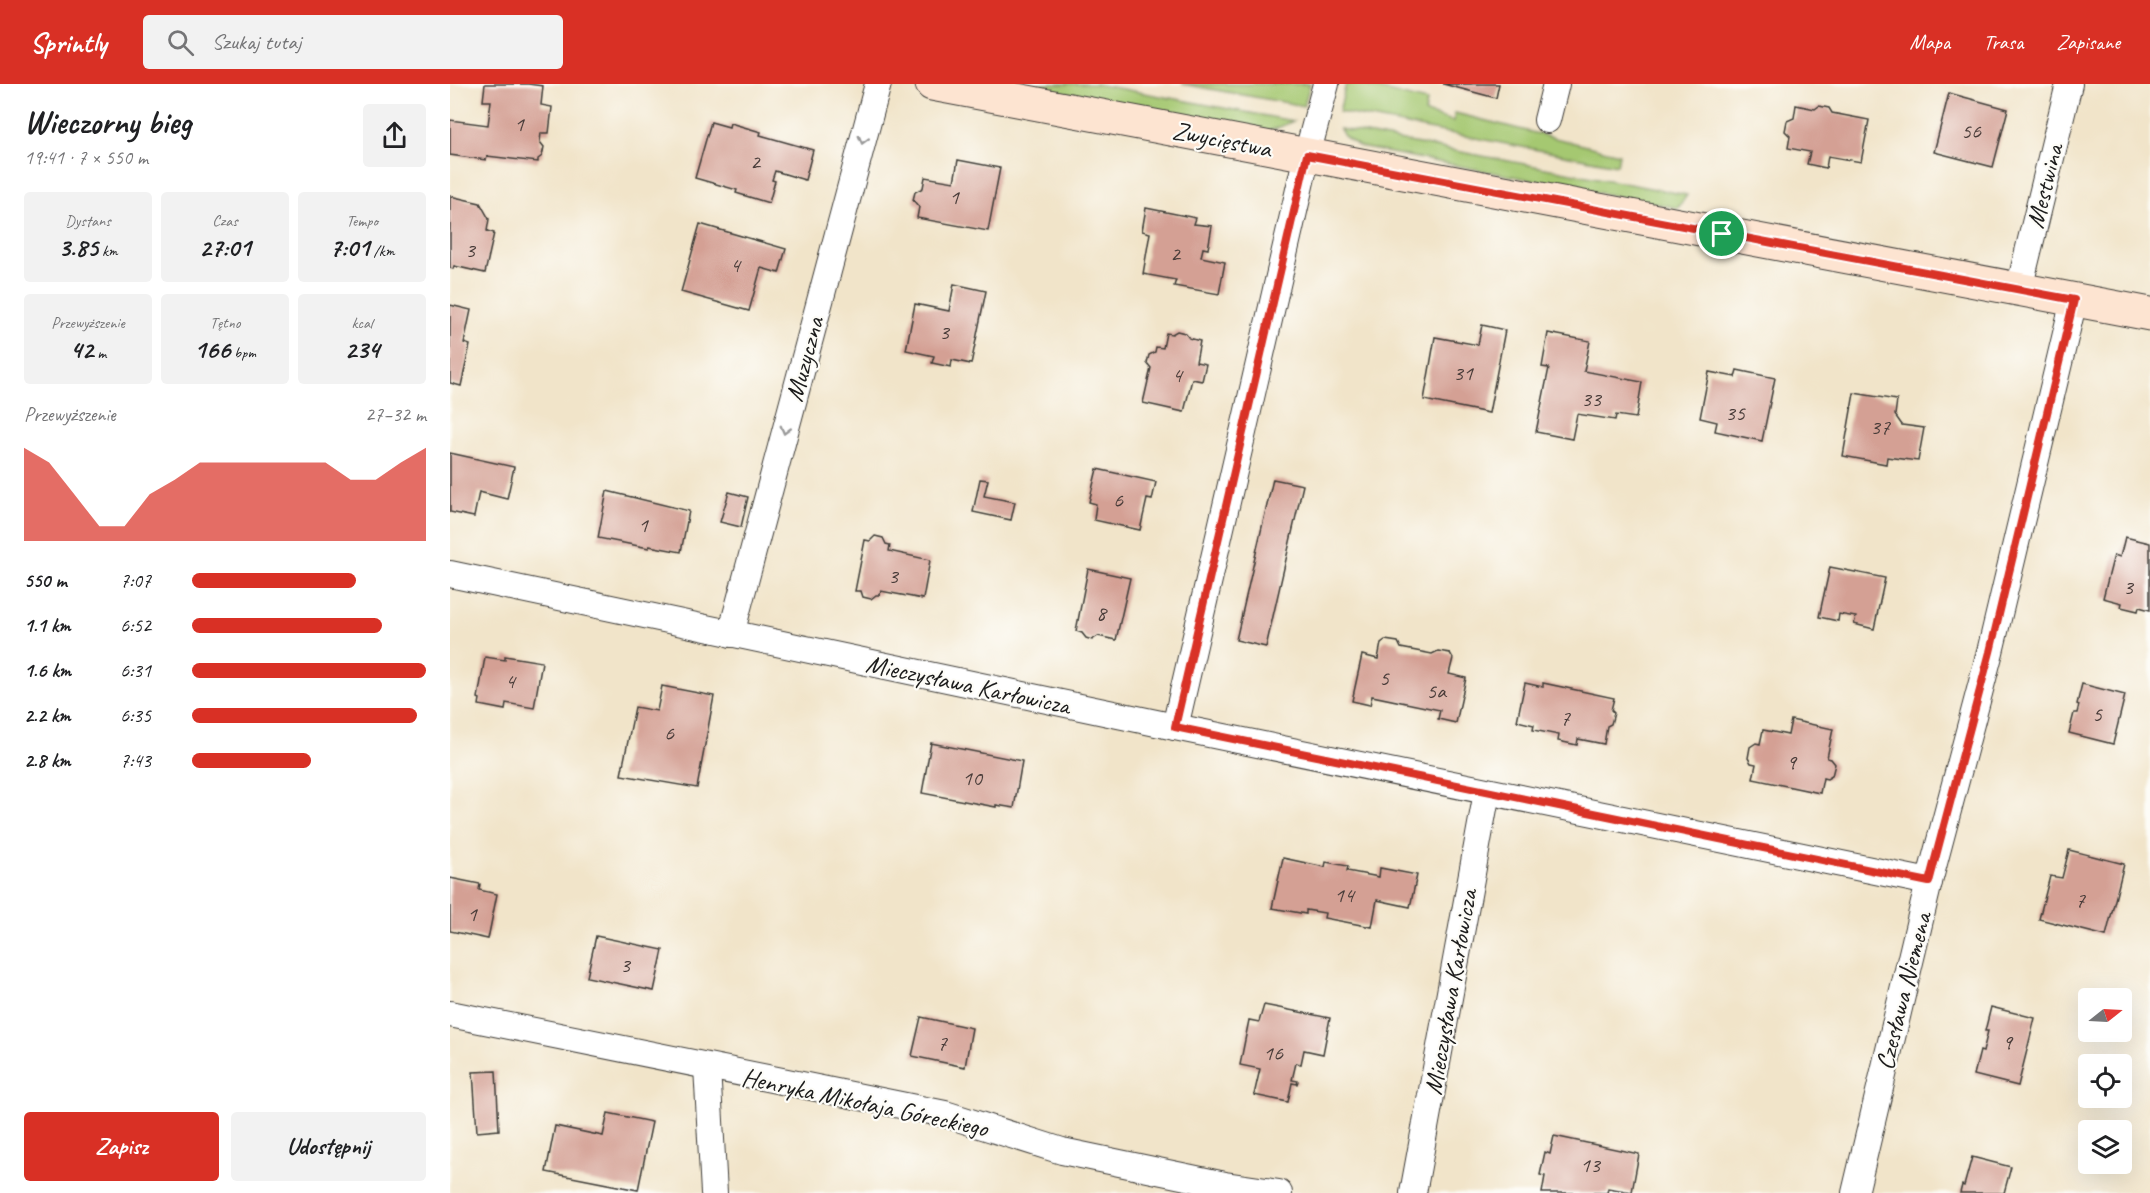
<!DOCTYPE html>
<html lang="pl">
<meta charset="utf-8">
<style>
body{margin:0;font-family:Caveat,sans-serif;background:#f2f2f2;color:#202124;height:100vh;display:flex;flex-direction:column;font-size:22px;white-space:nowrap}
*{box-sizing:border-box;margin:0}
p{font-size:20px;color:#757577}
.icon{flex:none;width:33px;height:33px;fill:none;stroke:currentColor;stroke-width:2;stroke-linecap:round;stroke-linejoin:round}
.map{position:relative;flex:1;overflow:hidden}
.panel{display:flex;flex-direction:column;background:#fff;width:450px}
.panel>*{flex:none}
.needle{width:39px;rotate:72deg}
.fabs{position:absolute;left:1628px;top:904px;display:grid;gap:12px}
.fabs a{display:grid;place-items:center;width:54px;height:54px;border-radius:6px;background:#fff;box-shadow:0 6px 24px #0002;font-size:30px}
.pin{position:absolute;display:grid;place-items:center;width:51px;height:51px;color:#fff;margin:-26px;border:3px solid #fff;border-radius:50%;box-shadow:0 2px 6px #0007}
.round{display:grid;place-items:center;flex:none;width:63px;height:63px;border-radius:6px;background:#f2f2f2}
.head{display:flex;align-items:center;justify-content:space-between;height:102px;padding:0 24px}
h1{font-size:33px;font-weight:700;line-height:45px}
.figures{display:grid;grid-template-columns:repeat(3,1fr);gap:9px;height:102px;padding:6px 24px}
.figures div{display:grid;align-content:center;border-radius:6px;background:#f2f2f2;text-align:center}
.figures b{font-size:26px;font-weight:700}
.figures small{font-size:16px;font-weight:400}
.figures p{font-size:16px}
.chart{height:168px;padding:12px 24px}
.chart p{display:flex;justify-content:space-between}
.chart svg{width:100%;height:108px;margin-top:6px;fill:#d93025;opacity:.7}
.cta{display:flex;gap:12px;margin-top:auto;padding:12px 24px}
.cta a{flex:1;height:69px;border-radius:6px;background:#d93025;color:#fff;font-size:24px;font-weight:700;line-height:69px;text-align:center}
.cta a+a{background:#f2f2f2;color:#202124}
ul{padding:0 24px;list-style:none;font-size:20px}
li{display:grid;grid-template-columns:96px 72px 1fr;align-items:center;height:45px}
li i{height:15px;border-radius:8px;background:#d93025}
header{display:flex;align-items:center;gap:36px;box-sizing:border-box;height:84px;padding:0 30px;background:#d93025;color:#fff}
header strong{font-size:28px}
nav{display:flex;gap:33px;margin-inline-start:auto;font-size:21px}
.search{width:420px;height:54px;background:#f2f2f2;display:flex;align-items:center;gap:15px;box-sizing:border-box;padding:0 21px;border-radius:6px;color:#757577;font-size:22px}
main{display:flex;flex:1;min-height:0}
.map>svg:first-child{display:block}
.green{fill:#a5c871;stroke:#607246;stroke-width:1.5}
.building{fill:#d4a094}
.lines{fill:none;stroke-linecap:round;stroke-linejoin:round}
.street-casing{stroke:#3c3a36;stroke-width:28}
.secondary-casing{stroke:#3c3a36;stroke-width:35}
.street{stroke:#fff;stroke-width:26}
.secondary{stroke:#fde4d1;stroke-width:33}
.oneway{stroke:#999}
.route-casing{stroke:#fff;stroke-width:12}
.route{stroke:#d93025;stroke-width:8}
.labels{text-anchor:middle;stroke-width:4.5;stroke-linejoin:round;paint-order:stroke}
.number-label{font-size:22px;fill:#4a3d3a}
.street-label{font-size:26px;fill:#1c1c1c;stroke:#fdfcf7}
</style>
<header>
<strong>Sprintly</strong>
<div class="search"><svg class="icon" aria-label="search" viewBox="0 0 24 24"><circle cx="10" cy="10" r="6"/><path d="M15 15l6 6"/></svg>Szukaj tutaj</div>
<nav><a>Mapa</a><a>Trasa</a><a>Zapisane</a></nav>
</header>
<main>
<section class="panel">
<div class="head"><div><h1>Wieczorny bieg</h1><p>19:41 · 7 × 550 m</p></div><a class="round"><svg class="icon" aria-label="share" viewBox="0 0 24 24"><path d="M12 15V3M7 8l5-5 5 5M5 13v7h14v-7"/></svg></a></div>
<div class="figures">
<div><p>Dystans</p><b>3.85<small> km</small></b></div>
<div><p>Czas</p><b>27:01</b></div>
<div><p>Tempo</p><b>7:01<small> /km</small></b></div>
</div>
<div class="figures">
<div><p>Przewyższenie</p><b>42<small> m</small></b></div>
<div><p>Tętno</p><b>166<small> bpm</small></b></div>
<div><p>kcal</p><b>234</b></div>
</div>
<div class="chart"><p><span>Przewyższenie</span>27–32 m</p>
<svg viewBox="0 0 160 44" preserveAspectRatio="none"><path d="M0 44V6L10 12L20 25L30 38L40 38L50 25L60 19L70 12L80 12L90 12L100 12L110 12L120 12L130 19L140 19L150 12L160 6V44z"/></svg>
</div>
<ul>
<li><b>550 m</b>7:07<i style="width:70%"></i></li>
<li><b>1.1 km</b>6:52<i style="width:81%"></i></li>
<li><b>1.6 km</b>6:31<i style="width:100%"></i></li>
<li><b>2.2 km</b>6:35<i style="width:96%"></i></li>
<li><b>2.8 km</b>7:43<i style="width:51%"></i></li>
</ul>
<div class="cta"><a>Zapisz</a><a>Udostępnij</a></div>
</section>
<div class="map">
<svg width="1700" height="1109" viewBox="0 0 1700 1109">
<rect width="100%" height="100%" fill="#fdfcf7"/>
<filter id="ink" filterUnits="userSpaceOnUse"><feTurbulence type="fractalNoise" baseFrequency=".0167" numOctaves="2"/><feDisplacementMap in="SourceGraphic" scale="12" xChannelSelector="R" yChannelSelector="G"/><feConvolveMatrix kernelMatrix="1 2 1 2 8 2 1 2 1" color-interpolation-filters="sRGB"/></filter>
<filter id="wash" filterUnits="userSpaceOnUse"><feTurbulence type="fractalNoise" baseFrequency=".008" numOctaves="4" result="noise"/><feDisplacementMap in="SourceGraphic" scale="24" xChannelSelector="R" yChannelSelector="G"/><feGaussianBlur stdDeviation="1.35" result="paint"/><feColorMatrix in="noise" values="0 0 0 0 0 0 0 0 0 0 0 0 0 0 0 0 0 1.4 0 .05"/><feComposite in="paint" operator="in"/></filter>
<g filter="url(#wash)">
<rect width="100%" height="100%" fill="#f1e4c9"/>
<g class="green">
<polygon points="567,0 646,0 843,37 825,45 817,47"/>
<polygon points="732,0 860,0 854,22"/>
<polygon points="896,0 909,0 977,17 975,29 1003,37 1005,29 1169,70 1167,81 889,28"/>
<polygon points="890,45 1237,111 1228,124 910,63 894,52"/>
</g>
<g id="blocks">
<g class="building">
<polygon points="35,0 78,0 93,2 91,21 102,23 99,49 91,49 90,58 94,63 92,72 88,75 88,78 37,72 36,76 0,71 0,36 38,41 41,17 33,17"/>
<polygon points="993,0 1049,0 1046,14"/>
<polygon points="1499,9 1558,25 1543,83 1484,68"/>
<polygon points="1346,21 1365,25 1369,22 1379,24 1382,29 1419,36 1411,78 1378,72 1376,84 1357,80 1360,68 1338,64 1340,52 1335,47 1337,37 1344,34"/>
<polygon points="261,38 279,43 280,39 311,48 310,51 363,66 355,96 325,87 322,96 325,97 319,119 286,109 287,106 245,94"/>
<polygon points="508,76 550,84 538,147 467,134 469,123 463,116 465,108 473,104 475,93 504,98"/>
<polygon points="0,112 30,119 39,135 37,147 44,149 35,189 4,182 3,185 0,184"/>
<polygon points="696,124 746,134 744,140 762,142 758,165 753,164 751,173 775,178 769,210 724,202 726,196 693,190 700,149 692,147"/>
<polygon points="250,140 336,165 329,189 311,184 299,227 231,208"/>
<polygon points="504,200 536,207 521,280 502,276 501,283 482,279 484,272 456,266 465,220 499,227"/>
<polygon points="0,221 21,226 14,259 20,261 11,302 0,299"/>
<polygon points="1032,241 1055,246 1039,329 974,316 985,253 1028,261"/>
<polygon points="727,247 735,249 739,254 750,257 746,278 756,280 752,297 742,295 734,328 693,319 701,284 697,279 699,271 705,268 706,263 713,264 716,249 722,250"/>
<polygon points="1098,249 1140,257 1134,287 1192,298 1186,334 1166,331 1165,336 1127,330 1122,355 1086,348 1099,284 1092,283"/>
<polygon points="1287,286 1325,294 1312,357 1265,347 1267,338 1250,334 1259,288 1285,293"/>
<polygon points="1404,309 1447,316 1445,331 1452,341 1474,344 1468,377 1437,373 1436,380 1393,372"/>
<polygon points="0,369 64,383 57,415 29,408 24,433 0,428"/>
<polygon points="647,385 706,398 702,416 697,415 690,446 644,436 646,420 639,418"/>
<polygon points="530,395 538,396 534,412 565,418 561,436 523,428"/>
<polygon points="823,395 853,401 816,563 786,556"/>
<polygon points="157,407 239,427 231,468 199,462 199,464 148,454"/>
<polygon points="279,408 298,413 291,443 270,438"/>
<polygon points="425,452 433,454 436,460 440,461 439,467 480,476 473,515 431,507 429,511 426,511 421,515 413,513 411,507 405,507 415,456 420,457"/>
<polygon points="1675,453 1700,459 1700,526 1689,523 1688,527 1671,523 1672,519 1653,514 1664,471 1670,473"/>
<polygon points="1380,483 1435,494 1424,545 1404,540 1406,533 1389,530 1388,537 1369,533"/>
<polygon points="638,485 680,494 666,556 648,552 642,556 636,554 632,549 626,547"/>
<polygon points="935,556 948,558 951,564 982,570 988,567 1000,569 1003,574 999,590 1016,594 1006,639 988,635 990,626 922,612 920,621 902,617 912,571 928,575 931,559"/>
<polygon points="55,572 92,578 84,624 56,619 55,626 29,621 30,615 28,614 35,573 55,576"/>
<polygon points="1075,599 1093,603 1093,599 1164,614 1161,626 1164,629 1161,640 1157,642 1154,660 1128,655 1127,661 1108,657 1109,651 1083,646 1084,641 1067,637"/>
<polygon points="1632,600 1675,611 1663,660 1619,649 1624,629 1627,629 1629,621 1627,620"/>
<polygon points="212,602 264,612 247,704 171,691 185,623 207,627"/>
<polygon points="1341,636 1383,645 1377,674 1381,675 1385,680 1382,692 1377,695 1373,694 1370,709 1303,695 1306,680 1301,679 1298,674 1300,663 1306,659 1310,660 1313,646 1338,651"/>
<polygon points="481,659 572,677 564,724 546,721 546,723 472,709"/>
<polygon points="1619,766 1674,780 1656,852 1589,835 1600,792 1612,794"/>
<polygon points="833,774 875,783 876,778 898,782 897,787 929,793 930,784 967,791 960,823 927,816 922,843 874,834 875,829 856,826 856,830 822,824"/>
<polygon points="0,794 30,800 29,806 47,810 38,855 0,847"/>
<polygon points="146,852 213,866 204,907 137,893"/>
<polygon points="814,921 880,934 873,970 854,966 851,980 846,979 842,996 848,997 847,1000 842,999 838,1018 804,1011 810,985 790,981 799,936 809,938"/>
<polygon points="1541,923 1585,934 1568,1002 1524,991 1530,967 1533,968 1538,947 1535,947"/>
<polygon points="471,933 522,944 515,983 462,972"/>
<polygon points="46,987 49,1046 27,1048 23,988"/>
<polygon points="158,1029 202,1038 188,1106 96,1088 105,1042 153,1052"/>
<polygon points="1104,1052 1189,1070 1182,1108 1158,1104 1157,1109 1092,1109 1095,1092 1090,1091 1095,1068 1100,1070"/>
<polygon points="1522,1073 1561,1083 1554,1109 1510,1109 1512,1101 1514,1102"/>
</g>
</g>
</g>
<g filter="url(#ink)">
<use href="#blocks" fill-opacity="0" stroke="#3c3a36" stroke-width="1.5"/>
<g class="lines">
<defs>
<g id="street">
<polyline points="1097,36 1106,0"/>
<polyline points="1569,205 1619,0"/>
<polyline points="0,490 725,643 1479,798"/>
<polyline points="281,550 428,0"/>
<polyline points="725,643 857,71 876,0"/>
<polyline points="0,930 495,1030 612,1067 775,1101 829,1109"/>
<polyline points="257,983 264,1109"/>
<polyline points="963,1109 1037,708"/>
<polyline points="1405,1109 1479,798 1540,568 1624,216"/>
</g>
<polyline id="secondary" points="482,0 1700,230"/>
</defs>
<use href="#street" class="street-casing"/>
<use href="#secondary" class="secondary-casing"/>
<use href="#street" class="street"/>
<use href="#secondary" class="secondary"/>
</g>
<defs><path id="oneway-chevron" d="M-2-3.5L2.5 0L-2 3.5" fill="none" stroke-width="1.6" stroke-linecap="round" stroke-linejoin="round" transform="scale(1.5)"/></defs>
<g class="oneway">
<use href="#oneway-chevron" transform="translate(413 56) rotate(105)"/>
<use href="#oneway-chevron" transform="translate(335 346) rotate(105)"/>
</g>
</g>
<g class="lines" filter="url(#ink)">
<defs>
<polygon id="route" points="857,71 1624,216 1540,568 1479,798 725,643"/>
</defs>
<use href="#route" class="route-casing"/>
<use href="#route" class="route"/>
</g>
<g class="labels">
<g class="number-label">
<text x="69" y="47">1</text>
<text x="1521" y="54">56</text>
<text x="305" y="85">2</text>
<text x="504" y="120">1</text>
<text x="20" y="173">3</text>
<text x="725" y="177">2</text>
<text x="285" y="188">4</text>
<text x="494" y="255">3</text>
<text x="1013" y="296">31</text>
<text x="727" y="298">4</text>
<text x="1141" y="322">33</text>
<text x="1285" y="336">35</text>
<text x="1430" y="350">37</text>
<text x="668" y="423">6</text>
<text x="193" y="448">1</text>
<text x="443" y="499">3</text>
<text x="1678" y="510">3</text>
<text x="651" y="536">8</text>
<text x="934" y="601">5</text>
<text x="60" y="604">4</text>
<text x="986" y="614">5a</text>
<text x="1647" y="637">5</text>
<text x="1115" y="641">7</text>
<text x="219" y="656">6</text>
<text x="1341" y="685">9</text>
<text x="522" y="701">10</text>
<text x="894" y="818">14</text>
<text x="1630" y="823">7</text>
<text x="22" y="837">1</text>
<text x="175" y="888">3</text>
<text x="1557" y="965">9</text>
<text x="492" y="966">7</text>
<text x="823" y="976">16</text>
<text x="1140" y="1088">13</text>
</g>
<g class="street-label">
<text transform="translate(772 55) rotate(11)" y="9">Zwycięstwa</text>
<text transform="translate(1594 102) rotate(-76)" y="9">Mestwina</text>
<text transform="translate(354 275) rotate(-75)" y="9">Muzyczna</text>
<text transform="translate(518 600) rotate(12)" y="9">Mieczysława Karłowicza</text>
<text transform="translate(1453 907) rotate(-76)" y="9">Czesława Niemena</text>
<text transform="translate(1000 908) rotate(-80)" y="9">Mieczysława Karłowicza</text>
<text transform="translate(415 1018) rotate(12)" y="9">Henryka Mikołaja Góreckiego</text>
</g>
</g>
</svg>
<div class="fabs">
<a><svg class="needle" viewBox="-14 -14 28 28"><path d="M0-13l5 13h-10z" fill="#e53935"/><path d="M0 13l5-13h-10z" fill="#757577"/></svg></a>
<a><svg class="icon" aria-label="locate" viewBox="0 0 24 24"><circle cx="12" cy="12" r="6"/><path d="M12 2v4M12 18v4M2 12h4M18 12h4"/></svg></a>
<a><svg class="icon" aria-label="layers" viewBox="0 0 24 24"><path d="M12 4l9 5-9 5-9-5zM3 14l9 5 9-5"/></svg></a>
</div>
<div class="pin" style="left:1272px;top:150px;background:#1e9e55"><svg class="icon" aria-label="arrive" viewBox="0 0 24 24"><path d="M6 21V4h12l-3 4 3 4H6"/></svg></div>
</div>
</main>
